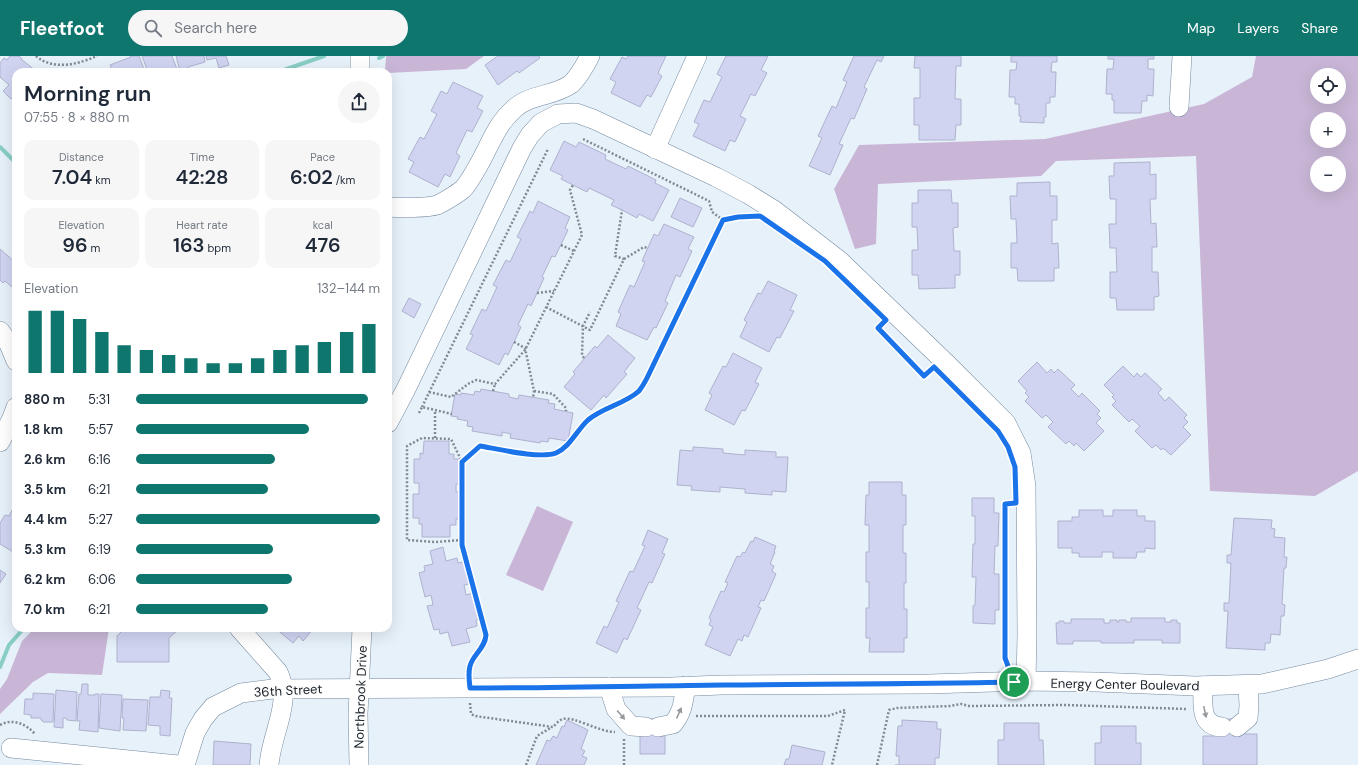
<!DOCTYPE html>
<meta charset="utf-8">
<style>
body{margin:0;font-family:"DM Sans",sans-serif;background:#f6f6f7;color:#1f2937;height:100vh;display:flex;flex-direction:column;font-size:15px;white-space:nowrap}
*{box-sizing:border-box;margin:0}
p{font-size:13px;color:#747a83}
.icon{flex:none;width:22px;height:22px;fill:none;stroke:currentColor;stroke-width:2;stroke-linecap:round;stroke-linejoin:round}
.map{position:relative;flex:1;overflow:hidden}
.sheet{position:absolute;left:12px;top:12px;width:380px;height:564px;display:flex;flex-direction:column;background:#fff;border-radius:12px;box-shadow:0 4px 16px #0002}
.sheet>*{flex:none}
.buttons{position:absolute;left:1310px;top:12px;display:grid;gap:8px}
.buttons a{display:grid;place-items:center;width:36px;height:36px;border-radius:50%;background:#fff;box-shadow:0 4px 16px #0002;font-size:20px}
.pin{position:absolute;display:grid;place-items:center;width:34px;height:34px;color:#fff;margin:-17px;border:2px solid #fff;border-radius:50%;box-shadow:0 1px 4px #0007}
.round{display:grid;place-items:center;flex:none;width:42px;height:42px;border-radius:21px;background:#f6f6f7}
.summary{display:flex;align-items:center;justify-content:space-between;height:68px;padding:0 12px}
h1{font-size:22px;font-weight:600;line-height:30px}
.stats{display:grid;grid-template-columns:repeat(3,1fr);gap:6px;height:68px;padding:4px 12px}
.stats div{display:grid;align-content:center;border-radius:10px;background:#f6f6f7;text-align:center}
.stats b{font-size:20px;font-weight:600}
.stats small{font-size:11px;font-weight:400}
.stats p{font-size:11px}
.chart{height:112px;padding:8px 12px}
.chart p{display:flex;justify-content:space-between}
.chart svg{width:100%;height:72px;margin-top:4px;stroke:#0f766e;stroke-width:6}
ul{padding:0 12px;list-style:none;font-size:13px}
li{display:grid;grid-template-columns:64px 48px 1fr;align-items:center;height:30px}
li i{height:10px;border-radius:5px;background:#0f766e}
header{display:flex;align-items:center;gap:24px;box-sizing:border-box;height:56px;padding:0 20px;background:#0f766e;color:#fff}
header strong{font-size:19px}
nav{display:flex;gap:22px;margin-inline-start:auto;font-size:14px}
.search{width:280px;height:36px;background:#f6f6f7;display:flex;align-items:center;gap:10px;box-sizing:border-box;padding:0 14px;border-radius:22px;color:#747a83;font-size:15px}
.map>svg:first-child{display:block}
.green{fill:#c9b6d7;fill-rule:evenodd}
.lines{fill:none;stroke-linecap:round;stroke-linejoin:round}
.stream{stroke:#89cec6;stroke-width:4}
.building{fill:#d0d4f1;stroke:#aeb2ce}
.minor-casing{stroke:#74899f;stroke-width:20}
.path{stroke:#818a93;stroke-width:2.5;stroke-dasharray:2 2;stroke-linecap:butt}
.minor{stroke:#fff;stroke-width:19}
.oneway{fill:#969a9d}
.route-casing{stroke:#fff;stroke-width:8}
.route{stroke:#1a73e8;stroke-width:5}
.labels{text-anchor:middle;stroke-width:3.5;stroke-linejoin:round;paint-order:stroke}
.street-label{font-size:13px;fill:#161e26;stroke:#fdfdfd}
</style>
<header>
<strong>Fleetfoot</strong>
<div class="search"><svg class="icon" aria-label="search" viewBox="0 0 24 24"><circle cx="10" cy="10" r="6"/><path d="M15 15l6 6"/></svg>Search here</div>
<nav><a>Map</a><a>Layers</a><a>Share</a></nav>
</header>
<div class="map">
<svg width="1358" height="709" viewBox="0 0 1358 709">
<rect width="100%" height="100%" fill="#e7f1fa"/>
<g class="green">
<polygon points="386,0 484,0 466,13 388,17 385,16"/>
<path d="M 1256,0 L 1358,0 L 1358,415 L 1315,440 L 1210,435 L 1196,100 L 1056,105 L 1041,120 L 878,128 L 876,188 L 855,193 L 834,133 L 859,89 L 1045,83 L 1204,48 L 1252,21 ZM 1317,19 L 1339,19 L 1339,41 L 1317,41 ZM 1317,63 L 1339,63 L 1339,85 L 1317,85 ZM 1317,107 L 1339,107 L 1339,129 L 1317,129 Z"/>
<polygon points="537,450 573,466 543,535 506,519"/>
<polygon points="35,572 109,572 102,619 48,617 33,626 0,658 0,633 7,623 22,585"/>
</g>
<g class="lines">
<g class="stream">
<polyline points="379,2 383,0"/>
<polyline points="278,16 324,0"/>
<polyline points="0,91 16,107"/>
<polyline points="0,611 9,589 24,572"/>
</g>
</g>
<g class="building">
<polygon points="10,0 19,0 22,3 21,3 36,15 16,16 16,37 11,43 3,35 9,29 0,21 0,7 4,2 7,4"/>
<polygon points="130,0 139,0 145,16 113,16 110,9 131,1"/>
<polygon points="142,0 172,0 178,16 148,16"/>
<polygon points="176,0 204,0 205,6 188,11 188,12 180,15"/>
<polygon points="206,0 226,0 229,9 219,12 216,2 207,4"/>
<polygon points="498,0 539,0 540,2 519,17 517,15 498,29 485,9"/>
<polygon points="628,0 666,0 658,17 662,20 651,41 647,39 640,51 611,37 616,26 610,23 622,1 626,3"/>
<polygon points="726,0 768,0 761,14 767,17 755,40 751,38 740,60 746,63 735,86 730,84 725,95 693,80 699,68 694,66 704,44 710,46 722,21 717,18"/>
<polygon points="854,0 884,0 881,6 877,4 864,31 867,33 854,63 851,62 839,88 843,89 830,119 809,110 822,82 818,80 832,50 836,52 847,26 843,24"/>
<polygon points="915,0 961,0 961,10 956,10 955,43 961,43 961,69 956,69 955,84 919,84 919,69 914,69 914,42 920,42 920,12 914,12"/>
<polygon points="1011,0 1057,0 1057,6 1052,6 1051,16 1056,16 1055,41 1050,41 1050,47 1046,47 1046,61 1044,61 1044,67 1020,66 1021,60 1019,60 1019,48 1015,48 1015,41 1009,41 1010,14 1016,14 1017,6 1011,6"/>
<polygon points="1108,0 1154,0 1154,3 1148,3 1148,13 1154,13 1153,40 1147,39 1147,45 1142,45 1141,57 1114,57 1114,44 1112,44 1112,38 1106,38 1107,13 1113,13 1114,3 1108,3"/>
<polygon points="453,26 483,40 477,52 483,55 472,76 467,74 456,97 460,100 450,121 445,118 438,131 409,116 414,106 408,103 420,81 424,83 437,58 431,55 441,35 447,38"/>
<polygon points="564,85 576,91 579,86 606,99 605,103 626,113 628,110 656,124 655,127 669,134 653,165 639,158 637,162 622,154 611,149 614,144 589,132 587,136 561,123 563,120 550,114"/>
<polygon points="1150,106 1150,119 1156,118 1156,143 1150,143 1151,168 1156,167 1157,191 1152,191 1152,216 1158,216 1159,240 1154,241 1154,254 1117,254 1116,242 1110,242 1110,216 1117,216 1116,192 1110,192 1109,168 1116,168 1116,143 1110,143 1109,120 1114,120 1114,107"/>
<polygon points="1050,126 1050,140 1057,140 1057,164 1052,164 1052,188 1058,187 1059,212 1054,212 1054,225 1018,225 1017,212 1011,212 1011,187 1017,187 1016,163 1011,163 1010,140 1017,140 1017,127"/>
<polygon points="918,134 951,134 952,147 958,147 958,171 953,172 954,195 960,195 960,219 955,219 955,232 919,233 918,219 912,219 912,194 918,194 917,171 912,171 912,147 918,147"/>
<polygon points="680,142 702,152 693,171 671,161"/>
<polygon points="538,145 570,161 565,172 568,174 555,201 552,200 542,221 544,222 531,250 528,248 518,269 521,271 508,299 505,297 499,309 466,293 473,279 470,278 482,253 486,255 497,231 493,229 506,204 510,206 521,183 517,181 530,155 533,157"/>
<polygon points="664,168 694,181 688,193 692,195 680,221 676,219 665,245 668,247 656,272 654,271 647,284 616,270 621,258 618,256 630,229 634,231 645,206 642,205 654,178 658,180"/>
<polygon points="0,193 16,207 16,226 12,231 5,225 3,227 0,224"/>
<polygon points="768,225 797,239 790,254 794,255 780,282 777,281 769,296 740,281 747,266 744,264 758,237 761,238"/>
<polygon points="409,242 421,248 414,262 402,255"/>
<polygon points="608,279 635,302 624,316 627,318 606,342 604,339 591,354 564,331 575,318 573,316 595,290 597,292"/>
<polygon points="733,297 762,312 755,326 759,328 745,355 742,354 734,369 705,354 712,339 709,337 723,310 726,311"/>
<polygon points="1037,306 1047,317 1051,313 1054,317 1058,313 1075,329 1071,333 1079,341 1082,337 1100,355 1097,358 1101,362 1096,367 1104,375 1084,395 1076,387 1074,390 1069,385 1066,388 1048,371 1053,366 1046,359 1042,362 1025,345 1029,341 1025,337 1027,335 1018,325"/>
<polygon points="1123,310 1134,321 1137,317 1141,321 1145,317 1162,333 1158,337 1165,345 1169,341 1187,359 1184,362 1188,366 1183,371 1191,379 1171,399 1163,392 1161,394 1156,389 1152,392 1135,375 1140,370 1132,363 1129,366 1112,349 1116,345 1112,341 1114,339 1104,329"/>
<polygon points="481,333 509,338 509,341 518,343 519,339 549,344 548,347 555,348 554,353 573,357 568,385 549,382 548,386 541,385 540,387 510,382 511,378 502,376 502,380 472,375 473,371 467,370 468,365 457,363 458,361 451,360 455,338 461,339 461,337 474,339 475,335 480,336"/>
<polygon points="424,385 449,385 449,398 454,398 454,403 461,403 461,428 456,428 456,436 462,436 462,463 456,463 456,469 450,469 450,481 422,481 422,468 419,468 419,462 413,462 413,438 419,438 419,427 414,427 414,403 420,403 420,397 423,398"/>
<polygon points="693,391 723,393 723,397 745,399 745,394 776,396 776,401 788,401 786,436 772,435 772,439 745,437 745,433 720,431 720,436 691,434 692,430 677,429 680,394 693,395"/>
<polygon points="869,426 902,426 902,439 906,439 906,469 903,469 903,497 906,497 906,527 904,527 904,553 907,553 907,582 904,582 904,596 869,596 870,582 866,582 866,552 869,552 869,526 866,526 866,496 869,496 869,469 865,469 866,439 869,439"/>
<polygon points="972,442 994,442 994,457 999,457 998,490 995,490 994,518 999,518 999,554 995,554 995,568 973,567 973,550 975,549 976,521 972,521 973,488 975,488 975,460 972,460"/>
<polygon points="15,449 16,449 15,497 0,488 0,467 5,459 9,460"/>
<polygon points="1079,454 1103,454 1103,460 1113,460 1113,454 1137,454 1137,460 1145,460 1145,465 1155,465 1155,493 1145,492 1145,496 1137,496 1136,502 1113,502 1113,496 1102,496 1102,501 1079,501 1079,497 1072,497 1072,492 1058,492 1058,465 1072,465 1072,461 1079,461"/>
<polygon points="1234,462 1272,464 1271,472 1275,473 1274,481 1285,482 1284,501 1287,501 1286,512 1284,512 1282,548 1285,549 1284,560 1281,560 1280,579 1271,578 1270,587 1265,587 1265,594 1226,592 1228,555 1224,555 1224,547 1229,547 1231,507 1227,507 1227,499 1231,499"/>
<polygon points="648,474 668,483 662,497 665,498 652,527 649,526 637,552 641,554 627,584 624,582 617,597 596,587 604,570 607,572 619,546 616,545 630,515 633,516 645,490 642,489"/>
<polygon points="755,481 776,490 774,496 775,496 770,508 774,510 772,515 776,518 764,545 761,544 758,551 761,552 748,581 744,579 742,585 738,583 730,600 705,589 713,571 709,569 711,564 709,562 721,535 724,536 728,527 725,526 737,500 740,501 743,496 745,497 751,485 753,486"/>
<polygon points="443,491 446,505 457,502 458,507 464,506 469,528 464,529 466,539 473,537 480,563 476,564 477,570 466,573 470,586 452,590 448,576 440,578 439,573 434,574 427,550 433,549 431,539 425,541 419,517 425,515 424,510 433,508 430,495"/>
<polygon points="0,514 6,518 0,527"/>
<polygon points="1131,562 1165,562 1165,566 1171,566 1171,564 1177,564 1177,567 1180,567 1180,587 1162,587 1162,584 1134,584 1134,587 1101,587 1101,585 1073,585 1073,588 1057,588 1056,567 1059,567 1059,565 1064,565 1064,567 1071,567 1071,563 1104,563 1104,567 1110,567 1110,564 1117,564 1117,566 1119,566 1119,564 1126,564 1126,566 1131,566"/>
<polygon points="125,572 180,572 169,582 169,606 117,606 117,580"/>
<polygon points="275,572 312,572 313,573 303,585 299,580 293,587"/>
<polygon points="82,628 88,628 88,639 95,639 95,638 99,638 98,676 79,674 80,665 77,665 79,638 81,638"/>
<polygon points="56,634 77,636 76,665 67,664 66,662 63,662 63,672 54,671"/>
<polygon points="161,634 170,635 169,642 172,642 170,680 160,679 160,670 148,669 150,641 160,641"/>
<polygon points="33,637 54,638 53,666 43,666 43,665 41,664 41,662 31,662 31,659 24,658 25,643 33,643"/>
<polygon points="101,638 122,639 120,675 99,672"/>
<polygon points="123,643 148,644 146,675 123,674 124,662 122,662"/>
<polygon points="646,663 658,663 658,680 665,680 665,698 640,698 640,680"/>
<polygon points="1222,663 1237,663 1237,678 1257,678 1257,709 1203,709 1203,680 1222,680"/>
<polygon points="567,664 588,674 581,693 585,695 582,700 587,702 584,709 536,709 547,684 550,685 553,680 557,682 562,670 564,671"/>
<polygon points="902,664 937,666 937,673 941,673 939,702 935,702 935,709 895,709 899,709 899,700 896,700 898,670 902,670"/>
<polygon points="1004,667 1039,667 1039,684 1043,684 1044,709 998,709 998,684 1004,684"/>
<polygon points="1101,670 1136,670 1136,687 1141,687 1141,709 1095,709 1095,687 1101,687"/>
<polygon points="214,685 251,688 250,709 213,709"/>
<polygon points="792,689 825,696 822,709 784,709 786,703 789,703"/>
</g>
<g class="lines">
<defs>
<g id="minor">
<polyline points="360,16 360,0"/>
<polyline points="1179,51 1182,0"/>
<polyline points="655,93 697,0"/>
<path d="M 388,151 C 399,152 428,152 437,149 C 444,146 457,138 463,133 C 469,127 481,105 485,97 C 494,79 500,65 515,52 C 531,38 555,40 571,28 C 579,21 585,9 590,0"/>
<polyline points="0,275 9,288 16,305"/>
<polyline points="388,367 406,333 522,92 530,79 541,67 558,58 576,57 593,63 716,121 748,138 774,154 840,205 947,308 1006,367 1021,397 1026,430 1027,579 1026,625"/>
<polyline points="0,386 12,362 16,351"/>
<path d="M 239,572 L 278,616 C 293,646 271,678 269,709"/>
<path d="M 1203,630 C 1203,647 1199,670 1222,671"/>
<polyline points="609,631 616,653 631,670 646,671"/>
<path d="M 658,671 L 673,668 C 683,656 683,646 686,630"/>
<polyline points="1237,671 1248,662 1249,650 1248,629"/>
<polyline points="11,692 178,709"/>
<polyline points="185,709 195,677 203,663 213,651 241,637 273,633 671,631 722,629 929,628 1026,625 1096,626 1195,630 1262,628 1328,613 1358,603"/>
<polyline points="359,709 358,658 362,572"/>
</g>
</defs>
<use href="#minor" class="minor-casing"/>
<g class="path">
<path d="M 36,0 C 53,15 79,8 97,0"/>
<polyline points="583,83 709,145 712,156 723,164 738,161 752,161"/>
<polyline points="561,189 574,195"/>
<polyline points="624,203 644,191 648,192"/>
<polyline points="537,237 554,235"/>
<polyline points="546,251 590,274 624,203 615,200 622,154"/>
<polyline points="882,268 878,272 924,319 930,314"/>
<polyline points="514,286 525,292 534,335 533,342"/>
<polyline points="584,302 582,299 583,270 590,256"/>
<polyline points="493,335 495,328"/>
<polyline points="534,335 553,338 566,352 566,355"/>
<polyline points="429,336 451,341 468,328 476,324 495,328 525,294 582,179 570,134 573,129"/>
<polyline points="422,351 548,93"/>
<polyline points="419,357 422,351 435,354"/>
<polyline points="435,382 435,354 452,358"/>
<polyline points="462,484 435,486 407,484 407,390 422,382 451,383 462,406"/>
<polyline points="1008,610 1005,602 1005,447 1011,447"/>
<path d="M 469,616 C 472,601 485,594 486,579 L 462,489 L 462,406 L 480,390 C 498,393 540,403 556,396 C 570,391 577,373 588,364 C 603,351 625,348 639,335 C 643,331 645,326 647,322 L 723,164"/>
<path d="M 470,647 L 471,658 L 475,660 L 553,671 C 556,668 559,664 563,663 C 574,660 599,676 615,676"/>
<polyline points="696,660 828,660 845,654 832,709"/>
<path d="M 0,669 C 13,662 26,668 35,678"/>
<polyline points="526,709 537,680 552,671"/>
<polyline points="624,709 624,683"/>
<polyline points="877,709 889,654 897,652 950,650 961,648 969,650 1066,649 1187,653"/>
</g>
<use href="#minor" class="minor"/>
</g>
<defs><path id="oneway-solid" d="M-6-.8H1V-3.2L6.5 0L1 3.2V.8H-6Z"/></defs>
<g class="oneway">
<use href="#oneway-solid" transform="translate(1205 656) rotate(78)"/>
<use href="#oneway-solid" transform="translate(679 657) rotate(-66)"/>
<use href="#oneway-solid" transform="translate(621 659) rotate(50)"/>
</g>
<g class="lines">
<defs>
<path id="route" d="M 760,160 L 825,205 L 886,264 L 878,272 L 924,320 L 934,311 L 998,375 L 1008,391 L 1015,411 L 1016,447 L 1005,448 L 1005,602 L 1014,626 C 917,628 821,628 724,629 C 639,630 555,632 470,632 C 469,624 468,617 470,610 C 473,598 485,593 486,579 L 462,489 L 462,406 L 480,390 C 498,393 540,403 556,397 C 570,391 577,374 588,364 C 603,351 625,348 639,335 C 642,331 645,326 647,322 L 723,164 L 738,161 Z"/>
</defs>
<use href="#route" class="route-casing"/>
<use href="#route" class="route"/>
</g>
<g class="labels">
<g class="street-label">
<text transform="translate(1125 628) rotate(1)" y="5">Energy Center Boulevard</text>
<text transform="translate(288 634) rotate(-3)" y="5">36th Street</text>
<text transform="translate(360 641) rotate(-88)" y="5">Northbrook Drive</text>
</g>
</g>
</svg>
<div class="buttons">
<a><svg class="icon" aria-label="locate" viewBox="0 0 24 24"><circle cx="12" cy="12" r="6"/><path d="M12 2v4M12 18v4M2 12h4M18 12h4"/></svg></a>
<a>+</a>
<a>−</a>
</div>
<div class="pin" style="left:1014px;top:626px;background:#1e9e55"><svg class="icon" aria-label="arrive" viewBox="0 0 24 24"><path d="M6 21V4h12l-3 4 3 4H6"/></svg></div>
<section class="sheet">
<div class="summary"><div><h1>Morning run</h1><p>07:55 · 8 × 880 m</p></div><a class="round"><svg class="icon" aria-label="share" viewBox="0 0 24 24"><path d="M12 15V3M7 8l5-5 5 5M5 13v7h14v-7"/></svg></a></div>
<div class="stats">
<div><p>Distance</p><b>7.04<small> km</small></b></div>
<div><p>Time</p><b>42:28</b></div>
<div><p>Pace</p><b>6:02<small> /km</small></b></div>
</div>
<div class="stats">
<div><p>Elevation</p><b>96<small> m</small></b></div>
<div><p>Heart rate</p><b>163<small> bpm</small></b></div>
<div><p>kcal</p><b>476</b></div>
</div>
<div class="chart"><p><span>Elevation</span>132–144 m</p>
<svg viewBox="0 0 160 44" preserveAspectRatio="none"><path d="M5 44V6M15 44V6M25 44V11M35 44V19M45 44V27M55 44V30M65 44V33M75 44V35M85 44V38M95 44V38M105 44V35M115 44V30M125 44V27M135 44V25M145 44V19M155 44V14"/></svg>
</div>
<ul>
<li><b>880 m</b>5:31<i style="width:95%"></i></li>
<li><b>1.8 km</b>5:57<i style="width:71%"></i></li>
<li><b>2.6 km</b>6:16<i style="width:57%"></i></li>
<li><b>3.5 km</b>6:21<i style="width:54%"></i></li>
<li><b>4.4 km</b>5:27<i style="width:100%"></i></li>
<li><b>5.3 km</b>6:19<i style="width:56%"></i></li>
<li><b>6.2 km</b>6:06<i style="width:64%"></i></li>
<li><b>7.0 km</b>6:21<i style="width:54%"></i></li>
</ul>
</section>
</div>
